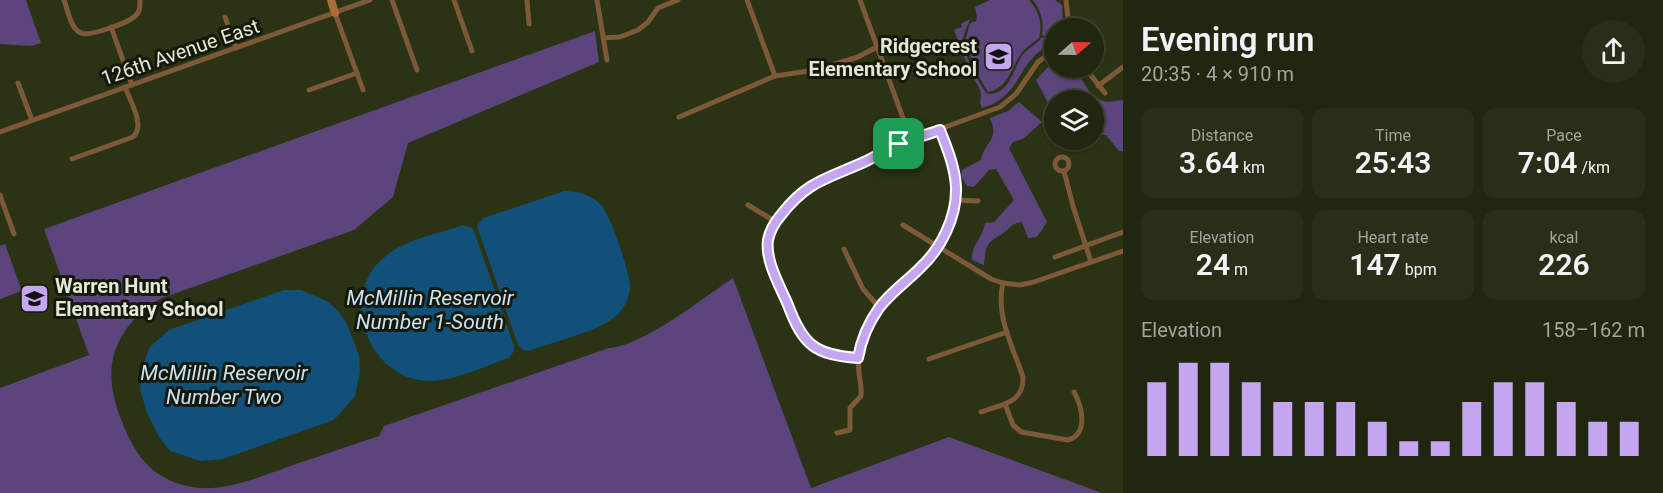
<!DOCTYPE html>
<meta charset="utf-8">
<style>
body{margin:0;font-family:Roboto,sans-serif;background:#282e18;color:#f1f3f6;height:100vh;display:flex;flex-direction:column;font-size:22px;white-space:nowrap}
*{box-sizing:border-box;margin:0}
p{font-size:20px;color:#a2a59e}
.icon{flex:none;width:33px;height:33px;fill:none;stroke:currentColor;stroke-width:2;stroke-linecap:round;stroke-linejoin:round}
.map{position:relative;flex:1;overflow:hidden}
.details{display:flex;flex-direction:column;background:#20260f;width:540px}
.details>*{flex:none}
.needle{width:39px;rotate:70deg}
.buttons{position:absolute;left:1044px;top:18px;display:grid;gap:12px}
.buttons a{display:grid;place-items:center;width:60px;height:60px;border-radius:50%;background:#20260f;box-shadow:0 2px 4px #0004,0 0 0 2px #3d432f;font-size:30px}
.pin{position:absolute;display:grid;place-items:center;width:51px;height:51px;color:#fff;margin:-26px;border-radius:12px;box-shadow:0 3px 9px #0006}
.round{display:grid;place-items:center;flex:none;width:63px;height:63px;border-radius:32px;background:#282e18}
.overview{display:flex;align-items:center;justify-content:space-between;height:102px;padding:0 18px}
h1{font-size:33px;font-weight:600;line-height:45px}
.figures{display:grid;grid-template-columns:repeat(3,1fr);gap:9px;height:102px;padding:6px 18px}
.figures div{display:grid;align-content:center;border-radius:12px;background:#282e18;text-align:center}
.figures b{font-size:30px;font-weight:600}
.figures small{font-size:16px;font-weight:400}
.figures p{font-size:16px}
.chart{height:168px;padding:12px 18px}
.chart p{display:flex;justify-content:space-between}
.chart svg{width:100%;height:108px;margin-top:6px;stroke:#c5a7f1;stroke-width:6}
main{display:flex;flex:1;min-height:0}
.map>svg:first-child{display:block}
.green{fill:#5c447c}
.water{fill:#115078}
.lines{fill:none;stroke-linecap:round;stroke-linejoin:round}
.street{stroke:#7d5938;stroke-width:5}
.secondary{stroke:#a86f37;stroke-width:8}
.route-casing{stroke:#fff;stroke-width:12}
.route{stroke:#c5a7f1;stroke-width:8}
.labels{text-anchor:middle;stroke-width:6;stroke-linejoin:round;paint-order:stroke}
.poi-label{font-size:20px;font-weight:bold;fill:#e1e8d5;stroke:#15190c;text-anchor:end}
.street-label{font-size:20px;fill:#e1e8d5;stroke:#15190c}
.water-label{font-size:21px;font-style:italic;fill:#c9e1f4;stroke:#15190c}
</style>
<main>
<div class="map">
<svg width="1123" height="493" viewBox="0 0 1123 493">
<rect width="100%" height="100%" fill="#2a3314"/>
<g class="green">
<polygon points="0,0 26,0 41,43 31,46 0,44"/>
<path d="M 990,0 L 1029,0 C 1039,11 1043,24 1039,38 C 1033,44 1025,47 1021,54 C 1011,68 1008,88 988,92 L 976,72 L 965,42 L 970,23 L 976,21 L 977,17 L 975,7 Z"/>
<path d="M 1033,0 L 1055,0 L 1062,5 L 1063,28 L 1054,28 L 1054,42 L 1042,35 C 1044,22 1041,10 1033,0 Z"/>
<path d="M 970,19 C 968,26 962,36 963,43 C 963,52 981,89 988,94 C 1011,94 1013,67 1024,53 C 1030,47 1037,44 1042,37 L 1052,44 C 1015,60 1025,95 982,108 L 980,103 L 981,95 L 980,90 L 968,67 L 954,30 L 962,27 L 961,24 Z"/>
<path d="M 595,31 L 599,62 L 408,143 L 393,197 L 354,230 L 162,298 C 140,310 123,328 115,351 C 108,372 112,394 119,414 C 133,452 149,479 192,487 C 226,493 261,476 293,465 C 322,455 350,446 379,436 L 384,426 L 609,348 C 643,346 703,298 733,278 L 811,488 L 949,437 L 1102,493 L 0,493 L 0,388 L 89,355 L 44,229 Z"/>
<polygon points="1054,63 1054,68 1074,68 1093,97 1106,102 1123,100 1123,151 1119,151 1106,135 1094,135 1094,100 1054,100 1054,114 1036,80 1050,65"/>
<path d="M 1019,102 L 1042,122 L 1023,139 L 1013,142 L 1009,148 L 1047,222 L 1037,237 L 1028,238 L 1022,222 C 1010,224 1011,228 1002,234 C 985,244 986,246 984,265 L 972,260 C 970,246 983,238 985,223 L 994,222 L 1014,200 L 996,169 L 989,170 L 974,187 L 967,186 L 961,176 L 962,170 L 981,160 C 985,141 1000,140 990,118 L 1008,111 Z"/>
<polygon points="5,244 22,291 0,299 0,246"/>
</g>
<g class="water">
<path d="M 564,191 C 579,191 592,195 602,206 C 611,217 629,270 630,285 C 630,294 627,303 621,311 C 607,330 552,342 528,351 L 523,350 L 518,345 L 477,226 L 483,218 Z"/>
<path d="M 463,225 L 472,228 L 474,231 L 514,346 L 514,351 L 509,358 C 484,366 456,381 429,381 C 372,381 339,303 379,262 C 400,240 435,235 463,225 Z"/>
<polygon points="284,290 301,290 327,301 339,312 347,324 359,355 360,372 355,396 334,420 223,459 200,461 170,451 159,437 147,413 140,389 142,367 150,347 169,330"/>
</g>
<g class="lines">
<g class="street">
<path d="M 64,0 C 68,10 70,28 81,33 C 89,37 127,23 134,17 C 140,13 140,7 140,0"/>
<polyline points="392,0 417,70"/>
<polyline points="454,0 472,51"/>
<polyline points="527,0 529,24"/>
<polyline points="597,0 607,60"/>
<polyline points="747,0 775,76"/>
<polyline points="860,0 911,140"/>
<polyline points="1066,0 1069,28"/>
<polyline points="335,13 363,90"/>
<polyline points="225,17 236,48"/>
<polyline points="111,27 132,85"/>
<polyline points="603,38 620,37 638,30 648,22 658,8 678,0"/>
<polyline points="1085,68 1105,93"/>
<polyline points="18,83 32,120"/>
<polyline points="1098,86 1123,67"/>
<polyline points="309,90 357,73"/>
<polyline points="679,117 775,76 815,70 858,57 877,47"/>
<polyline points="0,132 370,0"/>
<circle cx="1062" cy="164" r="7"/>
<path d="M 72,159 L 133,137 C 146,126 130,101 125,87"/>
<polyline points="1064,171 1073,206 1091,262"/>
<polyline points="0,195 14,234"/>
<polyline points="956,200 978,201"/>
<polyline points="748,205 776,222 768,238 769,254 797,329 811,346 818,350 832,355 858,358"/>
<polyline points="776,222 796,197 812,184 865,162 899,144 1000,107 1016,94 1038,62 1054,50"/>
<polyline points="903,225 991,279 1003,283 1020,285 1034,282 1123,251"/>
<polyline points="844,249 863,289 879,307"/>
<polyline points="1055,257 1123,232"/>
<polyline points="929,359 1007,332"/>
<path d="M 1005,404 L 1013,425 L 1021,432 L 1068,440 C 1089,434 1082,406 1074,392"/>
<path d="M 981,412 C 1001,404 1024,404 1023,377 C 1013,347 995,315 1003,283"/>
<path d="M 837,433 L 850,430 L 850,408 L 861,396 C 862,388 860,381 859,373 C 857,355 862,340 869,324 C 879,303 898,288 915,273 C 927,262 936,250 943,236 C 964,197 954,169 940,130"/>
</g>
<polyline class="secondary" points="331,0 335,13"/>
</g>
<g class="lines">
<defs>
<path id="route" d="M 940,130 C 947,148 955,167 956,187 C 957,217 941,249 919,269 C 906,282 890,293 879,308 C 869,322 861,341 858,358 C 815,355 803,345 788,305 C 780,286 765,261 768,240 C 770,230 775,222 781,215 C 807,181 827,179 864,162 C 875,157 886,150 897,145 C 911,139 926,135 940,130 Z"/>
</defs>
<use href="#route" class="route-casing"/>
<use href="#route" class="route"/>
</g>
<defs>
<symbol id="school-square" viewBox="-11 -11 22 22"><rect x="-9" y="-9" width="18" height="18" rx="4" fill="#c5a7f1" stroke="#15190c"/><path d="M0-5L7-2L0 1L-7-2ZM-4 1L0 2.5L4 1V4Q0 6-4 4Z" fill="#111"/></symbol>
</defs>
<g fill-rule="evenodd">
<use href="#school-square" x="982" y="40" width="33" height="33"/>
<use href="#school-square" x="18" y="282" width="33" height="33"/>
</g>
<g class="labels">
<g class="poi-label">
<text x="977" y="53">Ridgecrest<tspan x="977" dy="23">Elementary School</tspan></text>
<text x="55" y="293" text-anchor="start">Warren Hunt<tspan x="55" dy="23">Elementary School</tspan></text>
</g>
<g class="street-label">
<text transform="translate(180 52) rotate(-19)" y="7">126th Avenue East</text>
</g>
<g class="water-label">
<text x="430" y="305">McMillin Reservoir<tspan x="430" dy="24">Number 1-South</tspan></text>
<text x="224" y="380">McMillin Reservoir<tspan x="224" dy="24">Number Two</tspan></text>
</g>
</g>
</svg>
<div class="buttons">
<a><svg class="needle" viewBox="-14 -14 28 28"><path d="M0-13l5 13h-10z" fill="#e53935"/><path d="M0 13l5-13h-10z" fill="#a2a59e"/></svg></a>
<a><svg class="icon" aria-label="layers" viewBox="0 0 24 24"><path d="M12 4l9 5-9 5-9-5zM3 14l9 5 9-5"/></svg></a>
</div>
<div class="pin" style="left:899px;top:144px;background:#1e9e55"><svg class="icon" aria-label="arrive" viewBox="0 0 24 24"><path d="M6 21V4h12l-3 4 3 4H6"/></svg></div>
</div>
<section class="details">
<div class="overview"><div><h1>Evening run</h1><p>20:35 · 4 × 910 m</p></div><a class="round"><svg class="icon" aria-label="share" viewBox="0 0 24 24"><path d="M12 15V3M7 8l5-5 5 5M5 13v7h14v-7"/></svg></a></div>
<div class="figures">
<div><p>Distance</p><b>3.64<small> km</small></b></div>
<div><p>Time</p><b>25:43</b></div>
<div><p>Pace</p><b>7:04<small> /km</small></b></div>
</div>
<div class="figures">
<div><p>Elevation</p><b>24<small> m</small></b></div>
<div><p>Heart rate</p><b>147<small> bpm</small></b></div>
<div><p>kcal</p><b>226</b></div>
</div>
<div class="chart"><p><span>Elevation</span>158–162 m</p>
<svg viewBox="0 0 160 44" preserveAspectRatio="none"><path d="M5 44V14M15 44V6M25 44V6M35 44V14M45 44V22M55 44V22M65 44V22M75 44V30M85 44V38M95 44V38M105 44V22M115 44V14M125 44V14M135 44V22M145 44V30M155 44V30"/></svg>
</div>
</section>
</main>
